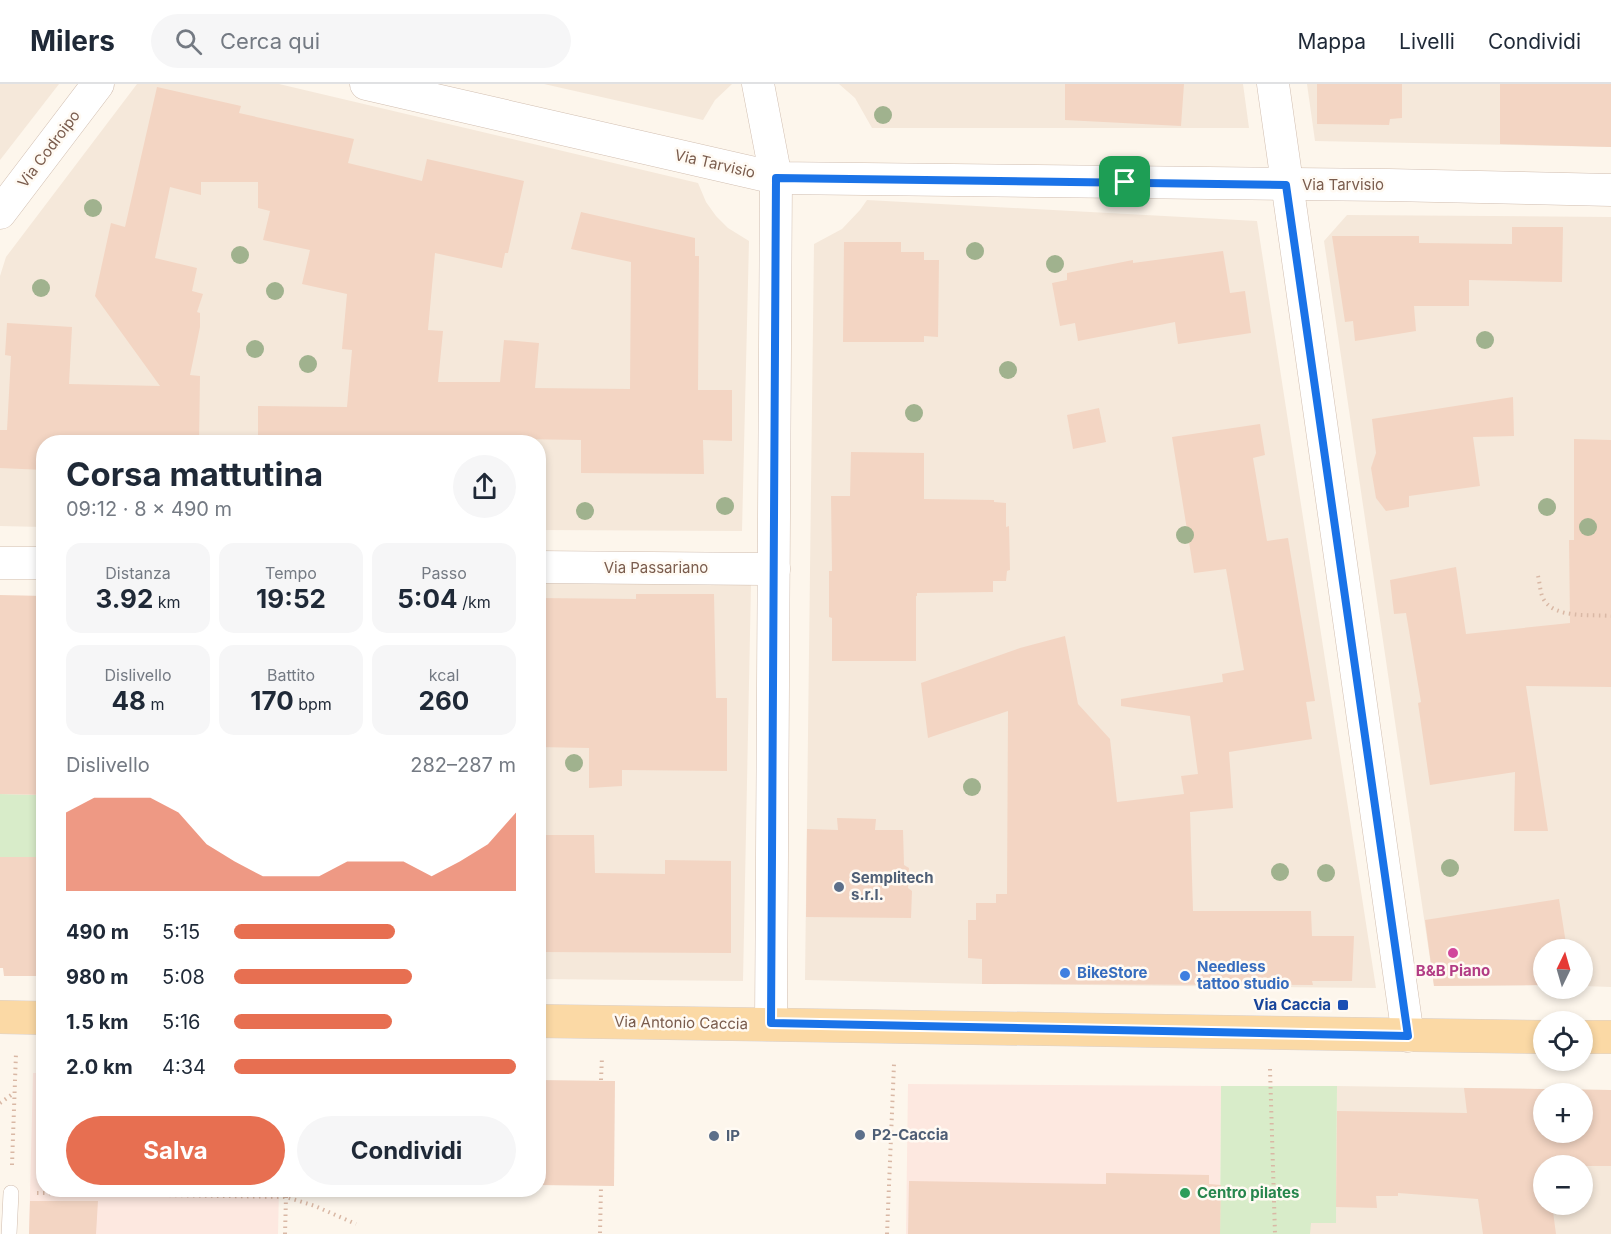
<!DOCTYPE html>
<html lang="it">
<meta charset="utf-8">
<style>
body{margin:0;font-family:Inter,sans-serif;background:#f6f6f7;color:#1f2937;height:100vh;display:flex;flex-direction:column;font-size:22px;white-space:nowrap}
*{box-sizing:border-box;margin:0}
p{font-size:20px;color:#747a83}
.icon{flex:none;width:33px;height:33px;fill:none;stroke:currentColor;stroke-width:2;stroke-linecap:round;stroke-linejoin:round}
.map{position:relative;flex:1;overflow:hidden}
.drawer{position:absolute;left:36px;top:351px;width:510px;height:762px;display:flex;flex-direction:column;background:#fff;border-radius:24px;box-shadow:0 3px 9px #0003}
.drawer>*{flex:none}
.needle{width:39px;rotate:5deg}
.buttons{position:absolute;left:1533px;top:855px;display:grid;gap:12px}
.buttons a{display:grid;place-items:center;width:60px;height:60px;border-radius:50%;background:#fff;box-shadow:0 3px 9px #0003;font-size:30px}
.pin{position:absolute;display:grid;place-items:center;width:51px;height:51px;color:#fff;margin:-26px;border-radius:12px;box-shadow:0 3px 9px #0006}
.round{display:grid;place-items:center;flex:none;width:63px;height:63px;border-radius:32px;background:#f6f6f7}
.overview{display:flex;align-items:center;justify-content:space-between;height:102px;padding:0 30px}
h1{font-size:33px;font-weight:700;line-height:45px}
.metrics{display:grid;grid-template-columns:repeat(3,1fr);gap:9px;height:102px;padding:6px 30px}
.metrics div{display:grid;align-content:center;border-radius:15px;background:#f6f6f7;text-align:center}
.metrics b{font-size:26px;font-weight:700}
.metrics small{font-size:16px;font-weight:400}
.metrics p{font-size:16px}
.chart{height:168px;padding:12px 30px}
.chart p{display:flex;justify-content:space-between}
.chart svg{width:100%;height:108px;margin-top:6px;fill:#e76f51;opacity:.7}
.cta{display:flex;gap:12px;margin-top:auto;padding:12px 30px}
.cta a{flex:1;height:69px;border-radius:36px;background:#e76f51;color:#fff;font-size:24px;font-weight:700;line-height:69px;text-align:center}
.cta a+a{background:#f6f6f7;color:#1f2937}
ul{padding:0 30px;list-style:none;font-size:20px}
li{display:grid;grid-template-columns:96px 72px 1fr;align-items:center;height:45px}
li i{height:15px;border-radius:8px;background:#e76f51}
header{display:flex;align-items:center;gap:36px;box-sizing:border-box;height:84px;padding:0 30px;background:#fff;border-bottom:2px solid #e0e1e3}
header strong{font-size:28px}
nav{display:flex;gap:33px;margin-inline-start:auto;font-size:21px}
.search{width:420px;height:54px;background:#f6f6f7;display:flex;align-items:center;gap:15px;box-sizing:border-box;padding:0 21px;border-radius:33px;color:#747a83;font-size:22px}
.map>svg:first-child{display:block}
.residential{fill:#f5e8da;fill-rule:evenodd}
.commercial{fill:#fde8e0}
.green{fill:#d8ecc9}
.building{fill:#f3d5c3;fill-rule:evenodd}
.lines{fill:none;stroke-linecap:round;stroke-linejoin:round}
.lane-casing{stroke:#d1beb0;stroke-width:16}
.street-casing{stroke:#d1beb0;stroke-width:33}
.primary-casing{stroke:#dad1cd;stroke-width:34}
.path{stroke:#d9b8a5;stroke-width:4;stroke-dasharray:1.5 4.5;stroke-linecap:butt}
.lane{stroke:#fff;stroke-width:15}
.street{stroke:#fff;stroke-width:32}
.primary{stroke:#fbd9a5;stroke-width:33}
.tree{fill:#a0b28e}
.route-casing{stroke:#fff;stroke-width:12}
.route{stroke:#1a73e8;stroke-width:8}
.service-dot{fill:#5c6f8a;stroke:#fffaf3;stroke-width:2}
.hotel-dot{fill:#d1479c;stroke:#fffaf3;stroke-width:2}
.shop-dot{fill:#3f7fe0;stroke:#fffaf3;stroke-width:2}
.transit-dot{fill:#1a4fb4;stroke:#fffaf3;stroke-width:2}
.leisure-dot{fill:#2e9e5b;stroke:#fffaf3;stroke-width:2}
.labels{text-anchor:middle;stroke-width:5;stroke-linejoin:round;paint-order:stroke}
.street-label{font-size:15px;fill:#7a5c4d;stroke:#fffaf3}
.service-label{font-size:15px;font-weight:bold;fill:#4e5e75;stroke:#fffaf3;text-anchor:start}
.shop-label{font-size:15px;font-weight:bold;fill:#366cbe;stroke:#fffaf3;text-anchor:start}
.hotel-label{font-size:15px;font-weight:bold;fill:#b23c85;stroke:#fffaf3}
.transit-label{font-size:15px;font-weight:bold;fill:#164399;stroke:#fffaf3;text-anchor:end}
.leisure-label{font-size:15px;font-weight:bold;fill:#27864d;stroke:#fffaf3;text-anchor:start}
</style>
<header>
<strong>Milers</strong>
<div class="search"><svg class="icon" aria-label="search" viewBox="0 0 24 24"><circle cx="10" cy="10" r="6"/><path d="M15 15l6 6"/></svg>Cerca qui</div>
<nav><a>Mappa</a><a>Livelli</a><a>Condividi</a></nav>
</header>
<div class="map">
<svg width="1611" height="1150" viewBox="0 0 1611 1150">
<rect width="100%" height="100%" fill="#fdf6ec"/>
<g class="residential">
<polygon points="0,0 59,0 0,76"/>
<polygon points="137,0 279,0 698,99 706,118 716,132 728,144 749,157 742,447 539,446 538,358 44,358 43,443 0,442 0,192 6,173"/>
<polygon points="544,0 732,0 715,16 703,36"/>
<polygon points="839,0 1243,0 1249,44 872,44 855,14"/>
<polygon points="1307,0 1611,0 1611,63 1315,57"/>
<polygon points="867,116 1257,137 1376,904 982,900 805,896 814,160 842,145 860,126"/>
<polygon points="1347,131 1611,133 1611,903 1583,902 1582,866 1544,866 1543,901 1434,902 1324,157"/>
<polygon points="539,499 751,500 743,897 539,895"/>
<path d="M 1337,1002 L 1611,1006 L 1611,1150 L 1310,1150 L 1310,1139 L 1336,1139 ZM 1544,1010 L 1582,1010 L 1582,1048 L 1544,1048 ZM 1544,1082 L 1582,1082 L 1582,1120 L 1544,1120 Z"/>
</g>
<g class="commercial">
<polygon points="33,989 43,989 44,1106 279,1106 278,1150 29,1150"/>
<polygon points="908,1000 1221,1002 1220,1150 906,1150"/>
</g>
<g class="green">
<polygon points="0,710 43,711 43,783 41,783 41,773 0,773"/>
<polygon points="1221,1002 1337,1002 1336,1139 1311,1139 1310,1150 1220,1150"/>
</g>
<g class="building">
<polygon points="1065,0 1184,0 1181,42 1065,36"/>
<polygon points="1317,0 1402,0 1402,34 1390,35 1389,41 1317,40"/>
<polygon points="1500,0 1611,0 1611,63 1500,60"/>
<polygon points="157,3 241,22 239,29 354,55 348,79 422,97 427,75 524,97 508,169 505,169 502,184 435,169 428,246 443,247 438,298 500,298 504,256 539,259 535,304 630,305 631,178 571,165 581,128 695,154 695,172 699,172 698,306 732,306 732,357 703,356 704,390 581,389 581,356 519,355 519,358 258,358 258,322 347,323 352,266 342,265 347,210 302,200 310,166 263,156 270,127 258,124 258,98 201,98 201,111 170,103 155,174 197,184 192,207 203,210 197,228 200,229 200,243 190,291 200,292 199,358 44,358 44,386 0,384 0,346 7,346 11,272 5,271 7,239 72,243 69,300 160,302 95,212 111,139 125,143"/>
<polygon points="1512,143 1563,143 1562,198 1469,196 1469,222 1414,222 1416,247 1355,257 1353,237 1345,238 1332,152 1419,152 1419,159 1512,160"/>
<polygon points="844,158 901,158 901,168 924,168 924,176 939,176 938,253 924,252 924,258 843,258"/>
<polygon points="1223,167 1230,209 1245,207 1251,249 1178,260 1175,238 1078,257 1075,239 1060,242 1052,199 1067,196 1067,189 1133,176 1133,179"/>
<polygon points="1513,313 1514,352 1473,353 1480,402 1409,412 1409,423 1386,427 1376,414 1371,384 1376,369 1372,335"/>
<polygon points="1099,324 1106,358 1073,365 1067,331"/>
<polygon points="1260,340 1265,371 1253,374 1267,457 1288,454 1315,617 1306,618 1312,655 1229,668 1233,724 1190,728 1193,827 1311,827 1312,852 1354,852 1352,897 1312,897 1313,901 982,900 982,875 968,874 968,836 976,836 976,819 996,819 996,810 1007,810 1008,627 928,654 921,599 1020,564 1065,552 1078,620 1110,655 1117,718 1184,710 1181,692 1198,690 1190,632 1121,622 1121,615 1223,598 1222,590 1244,586 1226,485 1194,489 1172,353"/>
<polygon points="1574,355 1611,356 1611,603 1526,602 1548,747 1514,747 1515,688 1430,701 1418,619 1421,618 1406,529 1394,530 1390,496 1456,483 1466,550 1570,539 1569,456 1574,456"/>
<polygon points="851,368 924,369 924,415 994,416 994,418 1006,419 1006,443 1009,442 1010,486 1007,487 1006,497 993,497 993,508 917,509 917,512 916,512 916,577 832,577 832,534 829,533 829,487 832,487 831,412 850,412"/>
<polygon points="636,510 714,510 716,614 727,614 727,687 622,686 622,702 589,704 589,664 538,663 538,514 636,515"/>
<polygon points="0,511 44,512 44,711 0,710"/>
<polygon points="837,734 876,735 875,746 903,746 904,781 909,784 908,804 912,807 911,834 806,833 807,745 838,746"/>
<polygon points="538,751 594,751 595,789 665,790 665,776 731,777 731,869 538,868"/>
<polygon points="0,773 41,773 41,783 44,783 44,892 4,892 3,884 0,884"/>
<polygon points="1559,815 1567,866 1544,866 1544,901 1434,902 1425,836"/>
<polygon points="538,996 615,997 614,1102 538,1101"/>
<path d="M 1464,1004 L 1611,1006 L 1611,1082 L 1544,1082 L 1544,1120 L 1552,1120 L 1556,1150 L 1483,1150 L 1478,1115 L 1398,1109 L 1398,1112 L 1376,1112 L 1377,1124 L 1336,1123 L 1337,1027 L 1467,1029 ZM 1544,1010 L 1582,1010 L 1582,1048 L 1544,1048 Z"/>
<polygon points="1106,1089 1209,1091 1209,1100 1221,1101 1220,1150 908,1150 909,1097 1106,1100"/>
<polygon points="30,1117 98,1117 96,1150 29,1150"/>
</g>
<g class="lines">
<defs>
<polyline id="lane" points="9,1150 11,1109"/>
<g id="street">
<polyline points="366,0 776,94 1389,101 1611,106"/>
<polyline points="758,0 776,94 771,940"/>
<polyline points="1273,0 1408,952"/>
<polyline points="0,129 98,0"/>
<polyline points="0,479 44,479"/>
<polyline points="538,483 774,485"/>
</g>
<g id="primary">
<polyline points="0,933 44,934"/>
<polyline points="538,937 1544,953"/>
<polyline points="1582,953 1611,953"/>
</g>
</defs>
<use href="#lane" class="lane-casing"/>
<use href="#street" class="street-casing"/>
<use href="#primary" class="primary-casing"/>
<g class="path">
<path d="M 1538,492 C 1540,499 1540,510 1544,516 C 1556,535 1591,530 1611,532"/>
<polyline points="1270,985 1275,1150"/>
<polyline points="601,996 602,973"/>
<polyline points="0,1019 14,1009"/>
<polyline points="12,1081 16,969"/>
<polyline points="37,1109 286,1113 315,1122 356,1140"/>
<polyline points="600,1149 601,1103"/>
<polyline points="285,1150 286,1113 290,1106"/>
<polyline points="887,1150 894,980"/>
</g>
<use href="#lane" class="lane"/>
<use href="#street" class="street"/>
<use href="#primary" class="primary"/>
</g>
<g class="tree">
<circle cx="883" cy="31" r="9"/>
<circle cx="93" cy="124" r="9"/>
<circle cx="975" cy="167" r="9"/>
<circle cx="240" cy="171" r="9"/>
<circle cx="1055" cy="180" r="9"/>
<circle cx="41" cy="204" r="9"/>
<circle cx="275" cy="207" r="9"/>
<circle cx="1485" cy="256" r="9"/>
<circle cx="255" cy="265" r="9"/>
<circle cx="308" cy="280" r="9"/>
<circle cx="1008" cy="286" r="9"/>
<circle cx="914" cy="329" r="9"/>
<circle cx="725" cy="422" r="9"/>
<circle cx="1547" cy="423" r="9"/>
<circle cx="585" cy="427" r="9"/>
<circle cx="1588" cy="443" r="9"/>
<circle cx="1185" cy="451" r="9"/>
<circle cx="574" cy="679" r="9"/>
<circle cx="972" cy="703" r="9"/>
<circle cx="1450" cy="784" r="9"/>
<circle cx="1280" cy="788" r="9"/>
<circle cx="1326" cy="789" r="9"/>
</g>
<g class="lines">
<defs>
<polygon id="route" points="776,94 1286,101 1408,952 771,939"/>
</defs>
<use href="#route" class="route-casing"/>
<use href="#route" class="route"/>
</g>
<g class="service-dot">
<circle cx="839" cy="803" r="6"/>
<circle cx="860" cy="1051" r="6"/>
<circle cx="714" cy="1052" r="6"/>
</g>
<circle class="hotel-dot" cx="1453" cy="869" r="6"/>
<g class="shop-dot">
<circle cx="1065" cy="889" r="6"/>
<circle cx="1185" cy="892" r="6"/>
</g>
<rect class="transit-dot" x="1337" y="915" width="12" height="12" rx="3"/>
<circle class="leisure-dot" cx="1185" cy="1109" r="6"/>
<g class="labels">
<g class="street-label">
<text transform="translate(49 65) rotate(-53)" y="5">Via Codroipo</text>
<text transform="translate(715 80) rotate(13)" y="5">Via Tarvisio</text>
<text x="1343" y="106">Via Tarvisio</text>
<text x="656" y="489">Via Passariano</text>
<text transform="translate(681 939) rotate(1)" y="5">Via Antonio Caccia</text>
</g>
<g class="service-label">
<text x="851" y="799">Semplitech<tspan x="851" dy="17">s.r.l.</tspan></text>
<text x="872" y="1056">P2-Caccia</text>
<text x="726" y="1057">IP</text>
</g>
<g class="shop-label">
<text x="1197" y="888">Needless<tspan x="1197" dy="17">tattoo studio</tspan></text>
<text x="1077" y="894">BikeStore</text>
</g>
<g class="hotel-label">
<text x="1453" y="892">B&amp;B Piano</text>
</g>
<g class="transit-label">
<text x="1331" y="926">Via Caccia</text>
</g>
<g class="leisure-label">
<text x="1197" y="1114">Centro pilates</text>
</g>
</g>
</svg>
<div class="buttons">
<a><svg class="needle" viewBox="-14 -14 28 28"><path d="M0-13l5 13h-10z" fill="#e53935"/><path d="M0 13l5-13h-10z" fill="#747a83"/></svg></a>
<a><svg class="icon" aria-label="locate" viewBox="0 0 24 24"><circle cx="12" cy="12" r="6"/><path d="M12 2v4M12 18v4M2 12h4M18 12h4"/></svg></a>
<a>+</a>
<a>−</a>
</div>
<div class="pin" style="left:1125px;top:98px;background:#1e9e55"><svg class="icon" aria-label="arrive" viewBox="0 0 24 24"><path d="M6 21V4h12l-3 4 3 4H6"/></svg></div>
<section class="drawer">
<div class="overview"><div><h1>Corsa mattutina</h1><p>09:12 · 8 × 490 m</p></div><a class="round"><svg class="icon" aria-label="share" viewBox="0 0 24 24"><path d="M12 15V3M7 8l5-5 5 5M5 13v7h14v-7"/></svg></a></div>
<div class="metrics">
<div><p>Distanza</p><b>3.92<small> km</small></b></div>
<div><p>Tempo</p><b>19:52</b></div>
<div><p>Passo</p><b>5:04<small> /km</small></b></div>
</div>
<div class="metrics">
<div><p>Dislivello</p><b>48<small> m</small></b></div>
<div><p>Battito</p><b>170<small> bpm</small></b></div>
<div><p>kcal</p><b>260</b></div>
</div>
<div class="chart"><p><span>Dislivello</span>282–287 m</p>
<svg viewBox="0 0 160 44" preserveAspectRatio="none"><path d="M0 44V12L10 6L20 6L30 6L40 12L50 25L60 32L70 38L80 38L90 38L100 32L110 32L120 32L130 38L140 32L150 25L160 12V44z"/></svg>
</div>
<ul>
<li><b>490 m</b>5:15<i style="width:57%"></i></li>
<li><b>980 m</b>5:08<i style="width:63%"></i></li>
<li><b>1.5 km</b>5:16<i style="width:56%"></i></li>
<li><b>2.0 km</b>4:34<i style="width:100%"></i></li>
</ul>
<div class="cta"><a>Salva</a><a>Condividi</a></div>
</section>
</div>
